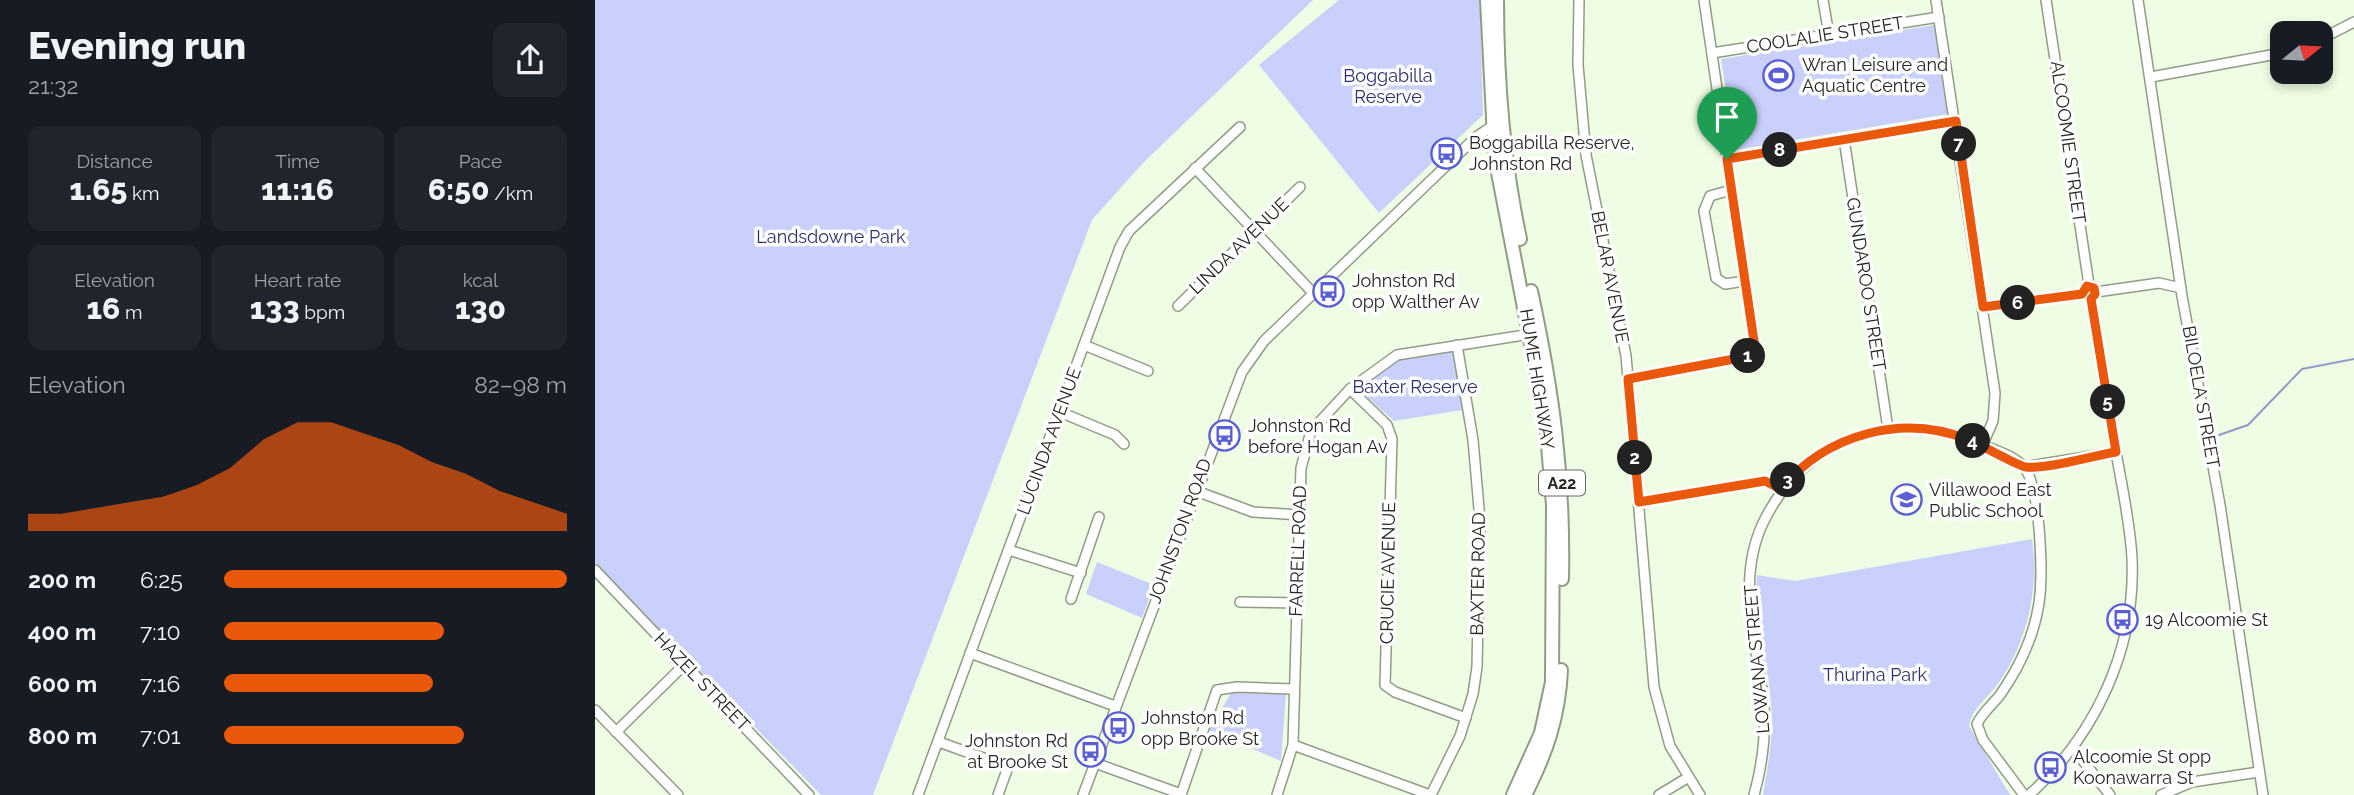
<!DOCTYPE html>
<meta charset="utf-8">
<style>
body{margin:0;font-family:Raleway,sans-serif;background:#20242c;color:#f1f3f6;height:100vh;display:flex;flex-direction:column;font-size:26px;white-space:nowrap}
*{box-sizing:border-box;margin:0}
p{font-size:23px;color:#9ea1a6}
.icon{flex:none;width:38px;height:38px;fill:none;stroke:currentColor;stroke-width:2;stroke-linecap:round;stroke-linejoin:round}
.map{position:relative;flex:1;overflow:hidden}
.sheet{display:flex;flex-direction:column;background:#171b24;width:595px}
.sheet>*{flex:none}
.needle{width:46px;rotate:72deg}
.fabs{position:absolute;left:1675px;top:21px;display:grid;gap:14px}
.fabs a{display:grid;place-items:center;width:63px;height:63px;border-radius:14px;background:#171b24;box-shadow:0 4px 10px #0003;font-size:35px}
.pin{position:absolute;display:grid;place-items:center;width:60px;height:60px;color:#fff;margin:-72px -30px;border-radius:50% 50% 50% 0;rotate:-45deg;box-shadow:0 0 7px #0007}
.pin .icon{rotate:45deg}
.km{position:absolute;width:35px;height:35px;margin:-18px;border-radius:50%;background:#222;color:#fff;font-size:19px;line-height:35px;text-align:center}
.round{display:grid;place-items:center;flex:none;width:74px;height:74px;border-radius:14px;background:#20242c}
.summary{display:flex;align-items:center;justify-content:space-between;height:119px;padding:0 28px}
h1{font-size:38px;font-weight:800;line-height:52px}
.metrics{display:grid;grid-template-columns:repeat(3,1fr);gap:10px;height:119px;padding:7px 28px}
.metrics div{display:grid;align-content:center;border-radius:14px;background:#20242c;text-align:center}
.metrics b{font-size:30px;font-weight:800}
.metrics small{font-size:19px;font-weight:400}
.metrics p{font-size:19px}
.chart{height:196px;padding:14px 28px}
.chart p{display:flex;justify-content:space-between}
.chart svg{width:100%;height:126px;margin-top:7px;fill:#ea580c;opacity:.7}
ul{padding:0 28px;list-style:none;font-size:23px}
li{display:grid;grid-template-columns:112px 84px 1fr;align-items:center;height:52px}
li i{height:18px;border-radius:9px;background:#ea580c}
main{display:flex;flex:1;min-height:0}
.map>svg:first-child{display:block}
.green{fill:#c8d0fb}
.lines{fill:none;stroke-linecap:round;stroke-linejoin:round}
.stream{stroke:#9199ca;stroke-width:2}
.minor-casing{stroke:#909c86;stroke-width:12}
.highway-casing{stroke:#909c86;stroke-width:16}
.minor{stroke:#fff;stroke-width:9}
.highway{stroke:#fff;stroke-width:12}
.route-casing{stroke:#fff;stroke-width:14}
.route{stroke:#ea580c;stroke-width:9}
.labels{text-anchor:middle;stroke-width:7;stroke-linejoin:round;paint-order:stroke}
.shield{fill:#fff;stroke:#666963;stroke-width:2}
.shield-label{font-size:16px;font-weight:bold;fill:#242920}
.street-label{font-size:18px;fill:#242920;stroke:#fff}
.poi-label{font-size:18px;fill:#242920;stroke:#fff;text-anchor:start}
.park-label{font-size:18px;fill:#2d306d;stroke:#fff}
</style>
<main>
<section class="sheet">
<div class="summary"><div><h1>Evening run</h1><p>21:32</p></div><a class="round"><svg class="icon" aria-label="share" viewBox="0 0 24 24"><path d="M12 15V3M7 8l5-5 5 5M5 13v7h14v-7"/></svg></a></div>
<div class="metrics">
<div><p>Distance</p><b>1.65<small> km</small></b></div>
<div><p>Time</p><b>11:16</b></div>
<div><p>Pace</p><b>6:50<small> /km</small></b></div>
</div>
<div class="metrics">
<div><p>Elevation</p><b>16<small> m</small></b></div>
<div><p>Heart rate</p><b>133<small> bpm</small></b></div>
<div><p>kcal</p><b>130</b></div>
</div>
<div class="chart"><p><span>Elevation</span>82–98 m</p>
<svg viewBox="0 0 160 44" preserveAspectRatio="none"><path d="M0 44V38L10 38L20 36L30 34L40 32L50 28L60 22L70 12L80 6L90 6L100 10L110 14L120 20L130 24L140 30L150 34L160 38V44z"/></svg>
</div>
<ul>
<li><b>200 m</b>6:25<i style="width:100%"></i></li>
<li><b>400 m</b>7:10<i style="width:64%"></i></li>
<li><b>600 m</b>7:16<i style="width:61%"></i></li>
<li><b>800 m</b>7:01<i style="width:70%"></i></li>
</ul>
</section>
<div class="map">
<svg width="1759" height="795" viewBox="0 0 1759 795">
<rect width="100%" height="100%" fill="#effde4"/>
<g class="green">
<polygon points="0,0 718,0 547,164 497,220 278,795 226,795 0,563"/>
<polygon points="744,0 885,0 888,115 784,213 664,65"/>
<polygon points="1339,25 1354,114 1140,150 1126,59"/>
<polygon points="859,349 868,410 799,421 763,389 807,358"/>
<path d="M 1437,539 C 1444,589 1433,639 1405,681 C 1395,696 1377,708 1374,726 L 1415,795 L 1168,795 C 1173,764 1179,735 1176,704 C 1173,662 1158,618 1162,575 L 1200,581 Z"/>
<polygon points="502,562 559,585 547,618 491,594"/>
<polygon points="636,693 691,694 686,761 614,730"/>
</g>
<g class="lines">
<polyline class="stream" points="1624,435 1653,425 1707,369 1759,359"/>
<defs>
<g id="minor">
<polyline points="984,0 983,65 991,155 1031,356 1059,687 1075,746 1105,795"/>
<polyline points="1228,0 1234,35"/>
<polyline points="1341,0 1400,393 1398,421 1387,446"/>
<polyline points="1451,0 1494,285"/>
<polyline points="1543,0 1587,296 1625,505 1668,795"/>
<polyline points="1726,39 1759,22"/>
<polyline points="1117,53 1344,17"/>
<polyline points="1556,77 1687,53"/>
<polyline points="1249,139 1293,429"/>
<polyline points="1132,159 1361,121"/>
<polyline points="600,168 719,294"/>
<polyline points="1136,190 1115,196 1109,211 1121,278 1130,284 1150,281"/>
<polyline points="1501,292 1564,283 1586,288"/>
<polyline points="583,306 705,187"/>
<polyline points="1388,308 1487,294"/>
<polyline points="489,345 553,371"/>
<polyline points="1033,379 1150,357 1160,348 1109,0"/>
<polyline points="755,389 792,425 797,439 790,685 800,692 871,718"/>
<polyline points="465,412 520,435 529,444"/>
<polyline points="1429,467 1521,452"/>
<polyline points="601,491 658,512 705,515"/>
<polyline points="1044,502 1170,481 1186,489"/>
<polyline points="414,550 486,573"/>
<polyline points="0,570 214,795"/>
<polyline points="476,599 504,517"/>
<polyline points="645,602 702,603"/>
<polyline points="375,653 520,706"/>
<polyline points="0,710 83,795"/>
<polyline points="21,732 90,664"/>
<polyline points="344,742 413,767 403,795"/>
<polyline points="698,745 835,795"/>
<polyline points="1478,748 1515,795"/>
<polyline points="500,763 586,794"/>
<polyline points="323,795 525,247 534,231 645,127"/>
<polyline points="488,795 647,372 669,341 881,137 902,123"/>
<polyline points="586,795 622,690 642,687 699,689"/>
<polyline points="682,795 698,745 706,468 716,431 755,389 802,355 936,334"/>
<polyline points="836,795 865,736 878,694 882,667 885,520 878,440 862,345"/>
<polyline points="1064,795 1092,778"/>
<path d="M 1159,795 C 1167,766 1171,737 1169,706 C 1163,645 1140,582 1168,523 C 1208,439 1296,407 1382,443 C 1396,449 1419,455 1429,467 C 1446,488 1448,576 1444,603 C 1439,636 1424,668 1405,695 C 1397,705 1387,713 1382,724 L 1388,740 L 1429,795"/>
<path d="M 1434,795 C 1501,735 1541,648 1537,558 C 1535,522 1527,487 1521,452 C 1512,401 1504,350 1496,299"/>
<polyline points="1566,795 1597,782 1664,772"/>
</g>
<g id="highway">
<polyline points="892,0 900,157 951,422 958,505 957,682 946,733 918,795"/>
<path d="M 902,0 C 902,81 908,160 925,239"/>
<path d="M 936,291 C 958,393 969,474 967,579"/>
<path d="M 930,795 C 951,754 964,717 966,670"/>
</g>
</defs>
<use href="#minor" class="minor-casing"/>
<use href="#highway" class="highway-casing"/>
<use href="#minor" class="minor"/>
<use href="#highway" class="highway"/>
</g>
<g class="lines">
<defs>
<path id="route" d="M 1361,121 L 1388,307 L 1487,294 L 1492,286 L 1499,288 L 1500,294 L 1496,299 L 1521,452 C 1497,456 1453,469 1431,467 C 1424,467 1385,444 1374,440 C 1308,413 1231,434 1186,489 L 1170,481 L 1044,502 L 1033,379 L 1150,357 L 1160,348 L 1132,159 Z"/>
</defs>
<use href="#route" class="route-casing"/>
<use href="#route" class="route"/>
</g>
<defs>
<symbol id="stadium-ring" viewBox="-11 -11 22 22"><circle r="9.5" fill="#fff" stroke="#595ed6" stroke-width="1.5"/><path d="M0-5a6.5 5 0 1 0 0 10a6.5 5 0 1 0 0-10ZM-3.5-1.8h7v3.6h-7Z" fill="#595ed6"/></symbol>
<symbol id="bus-ring" viewBox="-11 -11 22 22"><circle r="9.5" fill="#fff" stroke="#595ed6" stroke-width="1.5"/><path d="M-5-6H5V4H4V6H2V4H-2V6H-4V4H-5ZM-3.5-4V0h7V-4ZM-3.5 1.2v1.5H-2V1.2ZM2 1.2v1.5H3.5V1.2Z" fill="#595ed6"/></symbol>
<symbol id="school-ring" viewBox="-11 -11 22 22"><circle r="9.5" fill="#fff" stroke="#595ed6" stroke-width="1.5"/><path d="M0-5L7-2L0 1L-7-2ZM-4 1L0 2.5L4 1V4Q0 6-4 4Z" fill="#595ed6"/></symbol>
</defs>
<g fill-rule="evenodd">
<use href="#stadium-ring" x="1166" y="58" width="35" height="35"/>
<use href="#bus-ring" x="834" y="136" width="35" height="35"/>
<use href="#bus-ring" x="716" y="274" width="35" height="35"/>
<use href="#bus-ring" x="612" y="418" width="35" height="35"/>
<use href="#school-ring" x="1294" y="482" width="35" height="35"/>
<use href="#bus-ring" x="1510" y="602" width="35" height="35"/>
<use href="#bus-ring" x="506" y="710" width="35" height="35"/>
<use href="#bus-ring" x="478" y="734" width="35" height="35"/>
<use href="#bus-ring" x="1438" y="750" width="35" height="35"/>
</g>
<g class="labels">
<rect class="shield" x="944" y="470.5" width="46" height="25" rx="5"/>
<g class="shield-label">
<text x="967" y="489">A22</text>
</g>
<g class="street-label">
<text transform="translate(1230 35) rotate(-9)" y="6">COOLALIE STREET</text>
<text transform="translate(1473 142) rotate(82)" y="6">ALCOOMIE STREET</text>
<text transform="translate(644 246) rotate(-44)" y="6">LINDA AVENUE</text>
<text transform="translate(1015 277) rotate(79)" y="6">BELAR AVENUE</text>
<text transform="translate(1271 284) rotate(81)" y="6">GUNDAROO STREET</text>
<text transform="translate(942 379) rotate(81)" y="6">HUME HIGHWAY</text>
<text transform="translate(1606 397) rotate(80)" y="6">BILOELA STREET</text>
<text transform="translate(454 441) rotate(-70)" y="6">LUCINDA AVENUE</text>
<text transform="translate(585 531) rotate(-70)" y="6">JOHNSTON ROAD</text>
<text transform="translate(703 551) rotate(-88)" y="6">FARRELL ROAD</text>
<text transform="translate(793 573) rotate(-89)" y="6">CRUCIE AVENUE</text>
<text transform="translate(883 574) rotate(-89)" y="6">BAXTER ROAD</text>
<text transform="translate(1162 659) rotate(-95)" y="6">LOWANA STREET</text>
<text transform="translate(107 682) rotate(46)" y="6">HAZEL STREET</text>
</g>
<g class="poi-label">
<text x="1207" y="71">Wran Leisure and<tspan x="1207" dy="21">Aquatic Centre</tspan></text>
<text x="874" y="149">Boggabilla Reserve,<tspan x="874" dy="21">Johnston Rd</tspan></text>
<text x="757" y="287">Johnston Rd<tspan x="757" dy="21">opp Walther Av</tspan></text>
<text x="653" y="432">Johnston Rd<tspan x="653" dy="21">before Hogan Av</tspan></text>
<text x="1334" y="496">Villawood East<tspan x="1334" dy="21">Public School</tspan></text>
<text x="1550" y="626">19 Alcoomie St</text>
<text x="546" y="724">Johnston Rd<tspan x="546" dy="21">opp Brooke St</tspan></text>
<text x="473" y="747" text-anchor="end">Johnston Rd<tspan x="473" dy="21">at Brooke St</tspan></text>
<text x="1478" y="763">Alcoomie St opp<tspan x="1478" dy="21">Koonawarra St</tspan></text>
</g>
<g class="park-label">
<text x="793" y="82">Boggabilla<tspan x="793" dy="21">Reserve</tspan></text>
<text x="236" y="243">Landsdowne Park</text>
<text x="820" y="393">Baxter Reserve</text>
<text x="1280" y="681">Thurina Park</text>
</g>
</g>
</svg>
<div class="fabs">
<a><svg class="needle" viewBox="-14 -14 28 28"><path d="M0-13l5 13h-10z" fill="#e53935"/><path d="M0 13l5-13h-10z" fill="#9ea1a6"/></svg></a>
</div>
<div class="pin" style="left:1132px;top:159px;background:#1e9e55"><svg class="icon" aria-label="arrive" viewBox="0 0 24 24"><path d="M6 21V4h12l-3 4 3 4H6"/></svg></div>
<b class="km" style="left:1153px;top:356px">1</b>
<b class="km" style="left:1040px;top:458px">2</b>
<b class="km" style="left:1193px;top:480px">3</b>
<b class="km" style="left:1378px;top:441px">4</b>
<b class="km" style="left:1513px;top:402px">5</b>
<b class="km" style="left:1423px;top:303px">6</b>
<b class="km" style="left:1364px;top:144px">7</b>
<b class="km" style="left:1185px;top:150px">8</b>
</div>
</main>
